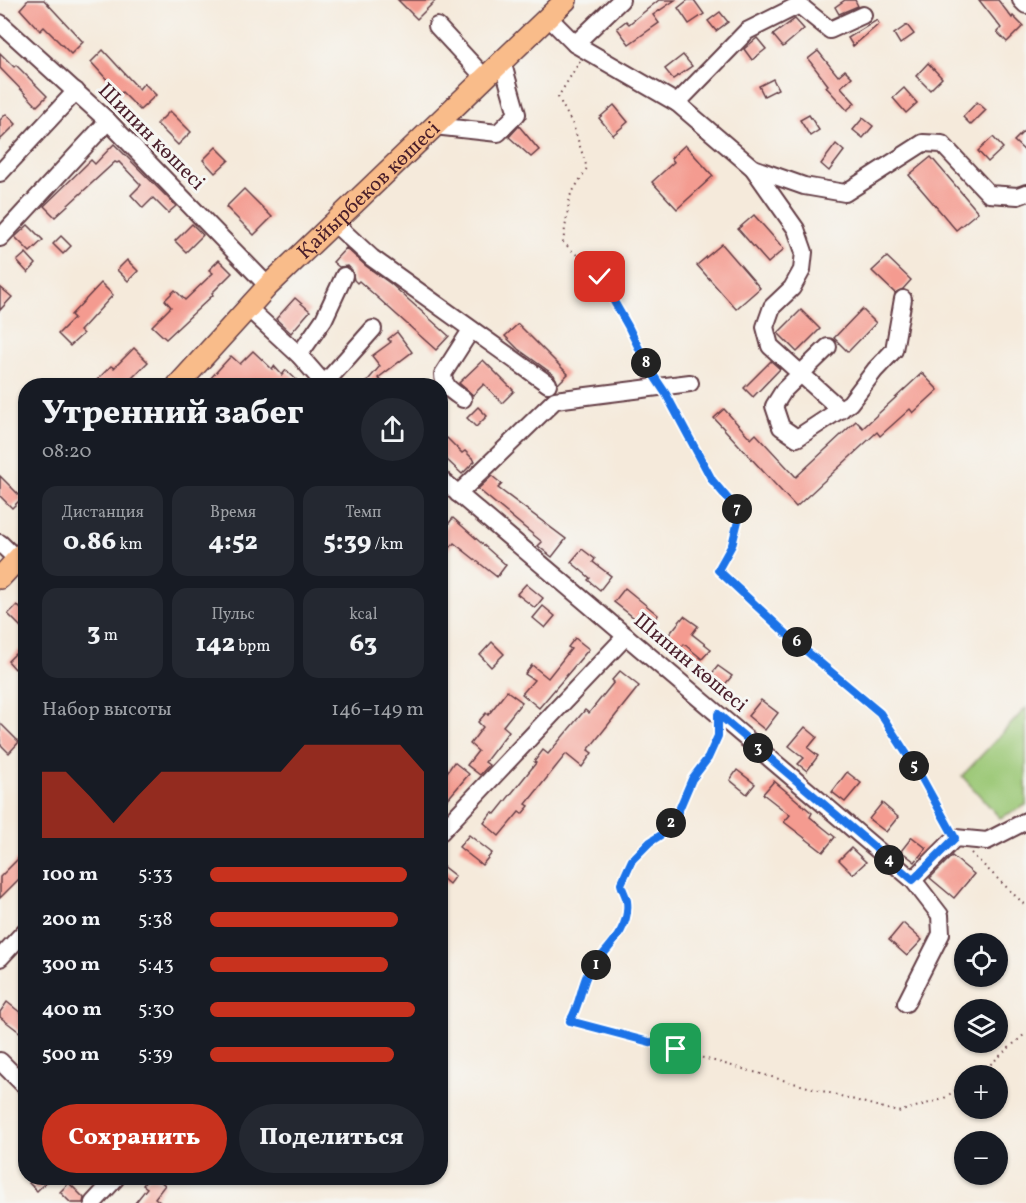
<!DOCTYPE html>
<html lang="ru">
<meta charset="utf-8">
<style>
body{margin:0;font-family:Vollkorn,serif;background:#242831;color:#f1f3f6;height:100vh;display:flex;flex-direction:column;font-size:22px;white-space:nowrap}
*{box-sizing:border-box;margin:0}
p{font-size:20px;color:#9ea1a6}
.icon{flex:none;width:33px;height:33px;fill:none;stroke:currentColor;stroke-width:2;stroke-linecap:round;stroke-linejoin:round}
.map{position:relative;flex:1;overflow:hidden}
.panel{position:absolute;left:18px;top:378px;width:430px;height:807px;display:flex;flex-direction:column;background:#171b24;border-radius:24px;box-shadow:0 2px 4px #0004}
.panel>*{flex:none}
.buttons{position:absolute;left:954px;top:933px;display:grid;gap:12px}
.buttons a{display:grid;place-items:center;width:54px;height:54px;border-radius:50%;background:#171b24;box-shadow:0 2px 4px #0004;font-size:30px}
.pin{position:absolute;display:grid;place-items:center;width:51px;height:51px;color:#fff;margin:-26px;border-radius:12px;box-shadow:0 3px 9px #0006}
.km{position:absolute;width:30px;height:30px;margin:-15px;border-radius:50%;background:#222;color:#fff;font-size:16px;line-height:30px;text-align:center}
.round{display:grid;place-items:center;flex:none;width:63px;height:63px;border-radius:32px;background:#242831}
.head{display:flex;align-items:center;justify-content:space-between;height:102px;padding:0 24px}
h1{font-size:33px;font-weight:800;line-height:45px}
.metrics{display:grid;grid-template-columns:repeat(3,1fr);gap:9px;height:102px;padding:6px 24px}
.metrics div{display:grid;align-content:center;border-radius:15px;background:#242831;text-align:center}
.metrics b{font-size:26px;font-weight:800}
.metrics small{font-size:16px;font-weight:400}
.metrics p{font-size:16px}
.chart{height:168px;padding:12px 24px}
.chart p{display:flex;justify-content:space-between}
.chart svg{width:100%;height:108px;margin-top:6px;fill:#c8321e;opacity:.7}
.action{display:flex;gap:12px;margin-top:auto;padding:12px 24px}
.action a{flex:1;height:69px;border-radius:36px;background:#c8321e;color:#fff;font-size:24px;font-weight:800;line-height:69px;text-align:center}
.action a+a{background:#242831;color:#f1f3f6}
ul{padding:0 24px;list-style:none;font-size:20px}
li{display:grid;grid-template-columns:96px 72px 1fr;align-items:center;height:45px}
li i{height:15px;border-radius:8px;background:#c8321e}
.map>svg:first-child{display:block}
.green{fill:#9bc876;stroke:#727450;stroke-width:1.5}
.building{fill:#f49b90}
.lines{fill:none;stroke-linecap:round;stroke-linejoin:round}
.minor-casing{stroke:#643d45;stroke-width:20}
.major-casing{stroke:#643d45;stroke-width:24}
.path{stroke:#643d45;stroke-width:2;stroke-dasharray:1.5 4.5;stroke-linecap:butt}
.minor{stroke:#fff;stroke-width:16}
.major{stroke:#f9bc8a;stroke-width:21}
.route-casing{stroke:#fff;stroke-width:12}
.route{stroke:#1a73e8;stroke-width:8}
.labels{text-anchor:middle;stroke-width:6;stroke-linejoin:round;paint-order:stroke}
.street-label{font-size:21px;fill:#4a1f2b;stroke:#f6f6f2}
</style>
<div class="map">
<svg width="1026" height="1203" viewBox="0 0 1026 1203">
<rect width="100%" height="100%" fill="#f6f6f2"/>
<filter id="ink" filterUnits="userSpaceOnUse"><feTurbulence type="fractalNoise" baseFrequency=".0167" numOctaves="2"/><feDisplacementMap in="SourceGraphic" scale="12" xChannelSelector="R" yChannelSelector="G"/><feConvolveMatrix kernelMatrix="1 2 1 2 8 2 1 2 1" color-interpolation-filters="sRGB"/></filter>
<filter id="wash" filterUnits="userSpaceOnUse"><feTurbulence type="fractalNoise" baseFrequency=".008" numOctaves="4" result="noise"/><feDisplacementMap in="SourceGraphic" scale="24" xChannelSelector="R" yChannelSelector="G"/><feGaussianBlur stdDeviation="1.35" result="paint"/><feColorMatrix in="noise" values="0 0 0 0 0 0 0 0 0 0 0 0 0 0 0 0 0 1.4 0 .05"/><feComposite in="paint" operator="in"/></filter>
<g filter="url(#wash)">
<rect width="100%" height="100%" fill="#f5eadb"/>
<polygon class="green" points="1026,708 1026,805 1000,818 962,776"/>
<g id="blocks">
<g class="building">
<polygon points="28,0 44,0 83,42 71,54 44,27 40,31 20,9"/>
<polygon points="398,0 436,0 417,19"/>
<polygon points="659,0 675,0 653,15 659,23 629,44 617,28 626,21 629,24"/>
<polygon points="688,0 694,0 704,14 689,24 678,8"/>
<polygon points="845,0 855,0 858,6 839,14 835,7"/>
<polygon points="979,0 998,0 1012,18 1013,16 1023,26 1007,42 997,32 1001,28"/>
<polygon points="720,12 728,22 716,31 708,21"/>
<polygon points="795,19 804,29 783,47 773,35"/>
<polygon points="877,20 879,24 853,46 848,38"/>
<polygon points="907,25 914,34 900,44 894,34"/>
<polygon points="757,38 766,49 752,60 744,49"/>
<polygon points="103,50 139,89 144,83 156,95 140,110 122,92 120,94 91,62"/>
<polygon points="818,51 838,76 845,70 852,77 841,87 855,103 847,110 826,87 828,85 808,59"/>
<polygon points="0,53 14,67 16,65 47,96 37,106 0,68"/>
<polygon points="683,55 692,66 673,79 665,69"/>
<polygon points="928,63 942,78 930,90 916,76"/>
<polygon points="773,79 778,89 764,96 759,86"/>
<polygon points="904,88 917,103 906,113 893,98"/>
<polygon points="977,102 986,110 971,125 963,117"/>
<polygon points="614,105 628,122 613,135 599,118"/>
<polygon points="170,111 191,132 178,145 157,124"/>
<polygon points="6,114 16,124 0,140 0,120"/>
<polygon points="809,115 819,130 810,136 800,120"/>
<polygon points="863,118 873,126 863,138 853,130"/>
<polygon points="519,126 539,150 531,157 509,137"/>
<polygon points="1026,129 1026,152 1014,141"/>
<polygon points="993,137 1003,148 988,162 978,151"/>
<polygon points="114,144 176,206 168,213 153,198 143,208 131,195 141,185 119,162 117,163 115,162 55,217 44,206 91,160 95,164"/>
<polygon points="836,144 844,151 829,171 821,164"/>
<polygon points="685,145 713,176 677,209 652,182 674,162 671,158"/>
<polygon points="216,147 229,160 215,173 203,160"/>
<polygon points="931,157 978,212 956,230 909,175"/>
<polygon points="244,189 272,217 254,235 226,207"/>
<polygon points="754,215 784,249 768,263 738,229"/>
<polygon points="192,224 203,235 186,252 175,241"/>
<polygon points="28,225 43,240 30,252 15,237"/>
<polygon points="61,236 71,246 63,254 53,244"/>
<polygon points="722,244 760,288 736,309 697,265"/>
<polygon points="346,248 366,266 391,284 449,336 436,350 359,281 357,283 354,280 352,270 348,266 339,267 333,262"/>
<polygon points="26,253 36,264 28,273 17,261"/>
<polygon points="887,257 911,280 903,289 895,293 872,271"/>
<polygon points="127,260 138,271 128,281 117,270"/>
<polygon points="219,260 232,273 212,293 213,295 166,339 152,326 171,307 165,300 175,290 185,300 213,273 209,270"/>
<polygon points="101,283 113,295 80,331 83,334 70,346 58,334 74,318 71,315"/>
<polygon points="0,287 12,297 0,310"/>
<polygon points="295,298 310,311 291,333 276,319"/>
<polygon points="862,309 876,323 848,352 834,338"/>
<polygon points="801,310 820,329 797,352 778,333"/>
<polygon points="518,324 568,374 558,384 554,375 518,349 505,336"/>
<polygon points="397,332 412,352 378,378 388,386 363,386 380,366 372,356 391,342 388,339"/>
<polygon points="134,348 148,362 124,386 91,386 111,366 114,368"/>
<polygon points="253,351 272,369 274,366 282,375 286,370 303,386 215,386 209,380 231,356 240,364"/>
<polygon points="483,360 514,391 502,403 484,384 473,395 459,383"/>
<polygon points="771,361 780,369 753,397 744,388"/>
<polygon points="922,373 938,390 913,413 910,409 880,436 877,432 796,507 714,418 724,409 751,439 756,434 796,477 856,421 863,428"/>
<polygon points="478,407 487,416 476,427 467,418"/>
<polygon points="447,438 462,453 465,451 475,461 462,474 445,458 441,462 441,444"/>
<polygon points="0,476 22,498 12,508 0,496"/>
<polygon points="492,476 502,484 498,488 566,539 552,557 538,546 542,542 478,489"/>
<polygon points="453,518 506,565 497,577 454,543 441,559 441,533"/>
<polygon points="582,549 595,559 593,562 611,576 600,590 588,580 590,578 571,562"/>
<polygon points="526,584 543,598 535,608 517,594"/>
<polygon points="625,588 658,615 647,628 614,602"/>
<polygon points="17,605 26,614 26,622 21,627 8,614"/>
<polygon points="543,606 555,616 545,628 533,618"/>
<polygon points="684,616 698,626 692,634 711,649 702,659 684,644 681,648 667,637"/>
<polygon points="575,638 589,649 539,708 522,694 534,680 525,674 532,665 548,678 571,649 568,647"/>
<polygon points="492,642 504,654 491,667 480,655"/>
<polygon points="19,650 26,658 15,669 8,661"/>
<polygon points="718,666 732,676 722,688 709,677"/>
<polygon points="620,671 639,686 588,750 592,753 582,767 566,754 526,804 529,806 522,814 519,812 499,836 484,823 492,812 495,814 536,763 534,762 543,750 548,754 585,710 589,713 614,682 612,680"/>
<polygon points="507,691 522,702 503,726 509,731 485,762 489,765 480,775 467,765 478,751 470,744 483,727 478,722 486,713 488,715"/>
<polygon points="761,700 778,713 765,730 748,716"/>
<polygon points="0,723 19,742 9,753 0,744"/>
<polygon points="805,727 817,737 808,748 818,756 807,771 798,764 804,758 789,746"/>
<polygon points="454,762 469,774 441,807 441,781"/>
<polygon points="737,770 755,784 747,794 730,780"/>
<polygon points="847,772 861,783 845,802 832,792"/>
<polygon points="774,781 812,813 810,817 835,837 823,852 784,822 790,815 763,794"/>
<polygon points="882,803 898,817 886,832 869,819"/>
<polygon points="469,835 492,853 482,865 459,847"/>
<polygon points="912,837 926,848 915,862 901,851"/>
<polygon points="851,848 866,862 853,874 839,860"/>
<polygon points="21,856 26,861 26,872 0,898 0,877"/>
<polygon points="952,856 974,874 954,898 930,878"/>
<polygon points="441,865 455,876 449,884 441,877"/>
<polygon points="903,923 922,940 907,956 889,940"/>
<polygon points="7,1002 26,1017 26,1037 0,1017 0,1012"/>
<polygon points="35,1178 50,1178 37,1191 29,1183"/>
<polygon points="148,1178 156,1178 165,1185 155,1198 161,1203 135,1203 147,1188 143,1185"/>
<polygon points="69,1183 84,1198 83,1203 71,1203 60,1192"/>
</g>
</g>
</g>
<g filter="url(#ink)">
<use href="#blocks" fill-opacity="0" stroke="#643d45" stroke-width="1.5"/>
<g class="lines">
<defs>
<g id="minor">
<polyline points="1021,0 1026,5"/>
<polyline points="548,17 575,44 677,103 753,168 796,229 804,252 802,270 792,288 772,307 765,327 770,346 841,410"/>
<polyline points="0,23 108,121 268,286"/>
<polyline points="437,26 485,78"/>
<polyline points="575,44 621,0"/>
<polyline points="677,103 747,31 799,5 830,30 863,15"/>
<polyline points="434,126 498,133 517,114 502,61"/>
<polyline points="753,168 804,186 845,193 923,143 942,144 989,194 1018,196 1026,193"/>
<polyline points="0,173 76,91"/>
<polyline points="334,223 372,258 548,384"/>
<polyline points="0,238 108,121"/>
<polyline points="248,308 299,355 326,386"/>
<polyline points="828,347 784,390 774,406 781,427 797,438 850,403 875,370 894,350 903,299"/>
<polyline points="299,355 324,319 344,276"/>
<polyline points="325,383 373,329"/>
<path d="M 463,399 C 453,392 443,387 443,374 L 471,330"/>
<polyline points="441,479 913,880 940,915 941,934 906,1003"/>
<polyline points="458,494 555,400 690,383"/>
<polyline points="0,543 26,568"/>
<polyline points="441,832 626,636"/>
<polyline points="913,880 955,838 987,841 1026,821"/>
<polyline points="0,958 26,930"/>
<polyline points="0,1061 26,1087"/>
<polyline points="93,1203 116,1178"/>
</g>
<g id="major">
<path id="s1" d="M 177,386 L 268,286 L 566,0"/>
<polyline points="0,578 26,550"/>
</g>
</defs>
<use href="#minor" class="minor-casing"/>
<use href="#major" class="major-casing"/>
<g class="path">
<polyline points="580,61 558,97 573,125 587,168 570,196 563,242 600,277 653,375"/>
<polyline points="669,400 712,480 740,513 732,545 719,570 792,638 880,713 919,773 948,826"/>
<path d="M 718,733 L 708,758 L 692,779 L 678,812 L 665,833 L 650,842 L 632,860 L 621,884 C 622,889 626,896 627,901 C 631,932 603,951 588,973 C 581,986 579,1005 570,1021 L 898,1112 L 943,1099 L 964,1084"/>
<polyline points="971,853 1026,906"/>
<polyline points="977,1076 1026,1033"/>
</g>
<use href="#minor" class="minor"/>
<use href="#major" class="major"/>
</g>
</g>
<g class="lines" filter="url(#ink)">
<defs>
<path id="route" d="M 600,277 L 628,326 L 648,367 L 666,394 L 712,480 L 740,513 L 732,545 L 718,570 L 792,639 L 880,713 L 919,773 L 955,838 L 913,880 L 718,714 L 718,736 L 708,758 L 692,779 L 678,812 L 664,833 L 650,842 L 632,860 L 621,884 C 622,889 626,896 627,901 C 631,932 603,951 588,973 C 581,986 580,1005 570,1021 L 676,1049"/>
</defs>
<use href="#route" class="route-casing"/>
<use href="#route" class="route"/>
</g>
<g class="labels">
<g class="street-label">
<text transform="translate(152 136) rotate(45)" y="7">Шипин көшесі</text>
<text dy="7" stroke="none"><textPath href="#s1" startOffset="274">Қайырбеков көшесі</textPath></text>
<text transform="translate(691 662) rotate(40)" y="7">Шипин көшесі</text>
</g>
</g>
</svg>
<div class="buttons">
<a><svg class="icon" aria-label="locate" viewBox="0 0 24 24"><circle cx="12" cy="12" r="6"/><path d="M12 2v4M12 18v4M2 12h4M18 12h4"/></svg></a>
<a><svg class="icon" aria-label="layers" viewBox="0 0 24 24"><path d="M12 4l9 5-9 5-9-5zM3 14l9 5 9-5"/></svg></a>
<a>+</a>
<a>−</a>
</div>
<div class="pin" style="left:676px;top:1049px;background:#1e9e55"><svg class="icon" aria-label="arrive" viewBox="0 0 24 24"><path d="M6 21V4h12l-3 4 3 4H6"/></svg></div>
<div class="pin" style="left:600px;top:277px;background:#d93025"><svg class="icon" aria-label="check" viewBox="0 0 24 24"><path d="M5 12l5 5 9-10"/></svg></div>
<b class="km" style="left:596px;top:965px">1</b>
<b class="km" style="left:671px;top:823px">2</b>
<b class="km" style="left:758px;top:748px">3</b>
<b class="km" style="left:889px;top:860px">4</b>
<b class="km" style="left:914px;top:766px">5</b>
<b class="km" style="left:797px;top:642px">6</b>
<b class="km" style="left:737px;top:509px">7</b>
<b class="km" style="left:646px;top:363px">8</b>
<section class="panel">
<div class="head"><div><h1>Утренний забег</h1><p>08:20</p></div><a class="round"><svg class="icon" aria-label="share" viewBox="0 0 24 24"><path d="M12 15V3M7 8l5-5 5 5M5 13v7h14v-7"/></svg></a></div>
<div class="metrics">
<div><p>Дистанция</p><b>0.86<small> km</small></b></div>
<div><p>Время</p><b>4:52</b></div>
<div><p>Темп</p><b>5:39<small> /km</small></b></div>
</div>
<div class="metrics">
<div><b>3<small> m</small></b></div>
<div><p>Пульс</p><b>142<small> bpm</small></b></div>
<div><p>kcal</p><b>63</b></div>
</div>
<div class="chart"><p><span>Набор высоты</span>146–149 m</p>
<svg viewBox="0 0 160 44" preserveAspectRatio="none"><path d="M0 44V17L10 17L20 27L30 38L40 27L50 17L60 17L70 17L80 17L90 17L100 17L110 6L120 6L130 6L140 6L150 6L160 17V44z"/></svg>
</div>
<ul>
<li><b>100 m</b>5:33<i style="width:92%"></i></li>
<li><b>200 m</b>5:38<i style="width:88%"></i></li>
<li><b>300 m</b>5:43<i style="width:83%"></i></li>
<li><b>400 m</b>5:30<i style="width:96%"></i></li>
<li><b>500 m</b>5:39<i style="width:86%"></i></li>
</ul>
<div class="action"><a>Сохранить</a><a>Поделиться</a></div>
</section>
</div>
